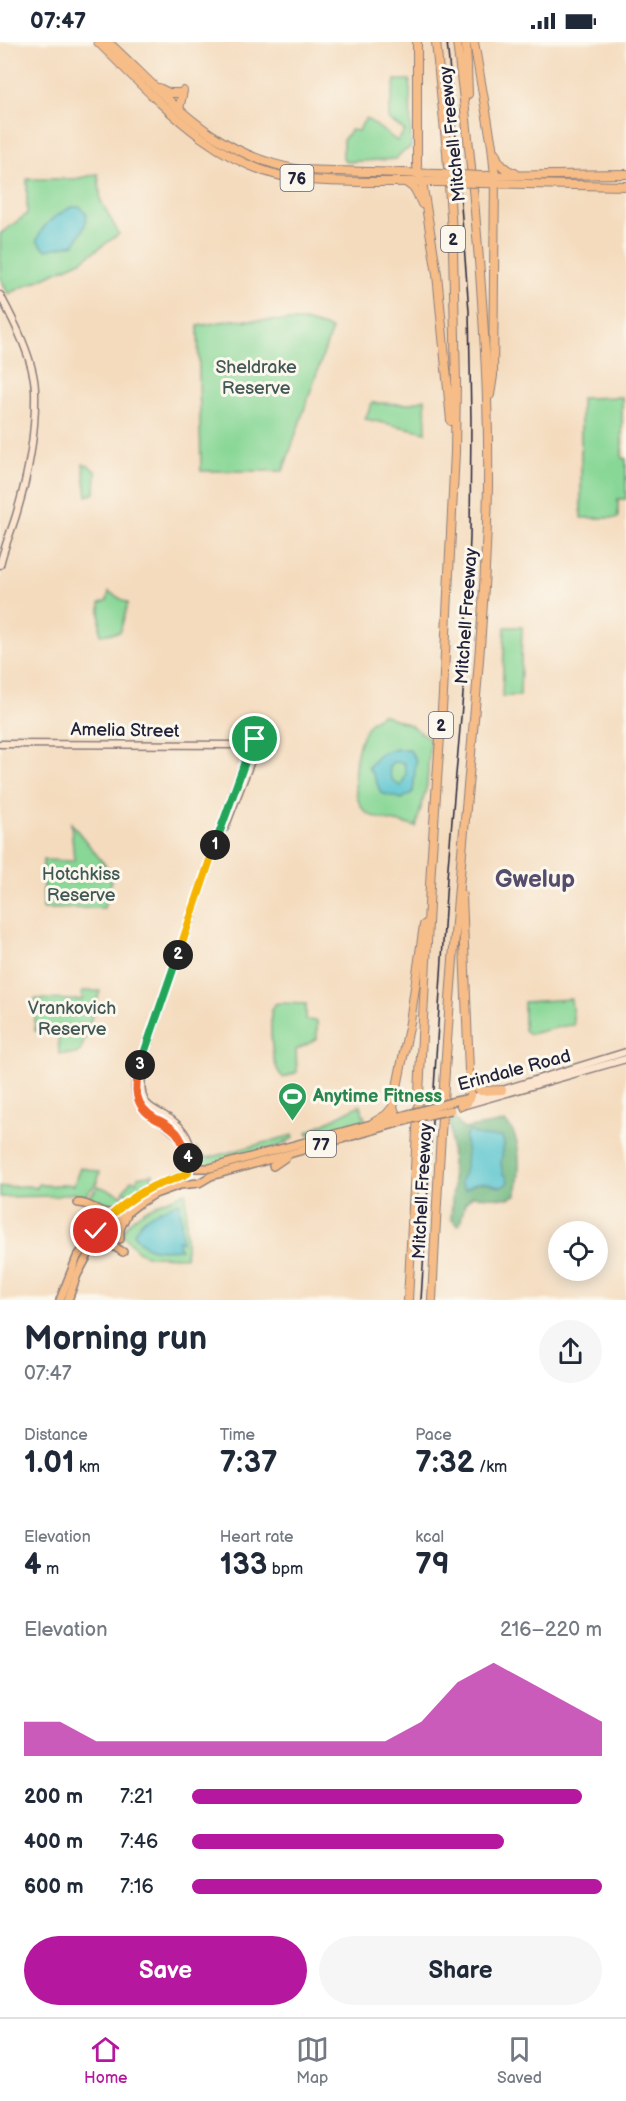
<!DOCTYPE html>
<meta charset="utf-8">
<style>
body{margin:0;font-family:"Balsamiq Sans",sans-serif;background:#f6f6f7;color:#1f2937;height:100vh;display:flex;flex-direction:column;font-size:22px;white-space:nowrap}
*{box-sizing:border-box;margin:0}
p{font-size:20px;color:#747a83}
.icon{flex:none;width:33px;height:33px;fill:none;stroke:currentColor;stroke-width:2;stroke-linecap:round;stroke-linejoin:round}
.map{position:relative;height:1258px;overflow:hidden}
.side{display:flex;flex-direction:column;background:#fff;flex:1}
.side>*{flex:none}
.buttons{position:absolute;left:548px;top:1179px;display:grid;gap:12px}
.buttons a{display:grid;place-items:center;width:60px;height:60px;border-radius:50%;background:#fff;box-shadow:0 3px 15px #0003;font-size:30px}
.pin{position:absolute;display:grid;place-items:center;width:51px;height:51px;color:#fff;margin:-26px;border:3px solid #fff;border-radius:50%;box-shadow:0 2px 6px #0007}
.km{position:absolute;width:30px;height:30px;margin:-15px;border-radius:50%;background:#222;color:#fff;font-size:16px;line-height:30px;text-align:center}
.round{display:grid;place-items:center;flex:none;width:63px;height:63px;border-radius:32px;background:#f6f6f7}
.headline{display:flex;align-items:center;justify-content:space-between;height:102px;padding:0 24px}
h1{font-size:33px;font-weight:800;line-height:45px}
.metrics{display:grid;grid-template-columns:repeat(3,1fr);gap:9px;height:102px;padding:6px 24px}
.metrics div{display:grid;align-content:center}
.metrics b{font-size:30px;font-weight:800}
.metrics small{font-size:16px;font-weight:400}
.metrics p{font-size:16px}
.chart{height:168px;padding:12px 24px}
.chart p{display:flex;justify-content:space-between}
.chart svg{width:100%;height:108px;margin-top:6px;fill:#b5179e;opacity:.7}
.primary-button{display:flex;gap:12px;margin-top:auto;padding:12px 24px}
.primary-button a{flex:1;height:69px;border-radius:36px;background:#b5179e;color:#fff;font-size:24px;font-weight:800;line-height:69px;text-align:center}
.primary-button a+a{background:#f6f6f7;color:#1f2937}
ul{padding:0 24px;list-style:none;font-size:20px}
li{display:grid;grid-template-columns:96px 72px 1fr;align-items:center;height:45px}
li i{height:15px;border-radius:8px;background:#b5179e}
.status{display:flex;justify-content:space-between;align-items:center;height:42px;padding:0 30px;background:#fff;direction:ltr}
.status svg{height:16px;fill:currentColor}
.tab-bar{display:flex;justify-content:space-around;align-items:center;height:84px;border-top:2px solid #e0e1e3;background:#fff;font-size:16px;color:#747a83}
.tab-bar a{display:grid;justify-items:center;gap:3px}
.tab-bar .selected{color:#b5179e}
.map>svg:first-child{display:block}
.green{fill:#88d796;stroke:#557c68;stroke-width:1.5}
.forest{fill:#6eb87f;stroke:#486d5d;stroke-width:1.5}
.water{fill:#58c5cf;stroke:#3d7485;stroke-width:1.5;fill-rule:evenodd}
.lines{fill:none;stroke-linecap:round;stroke-linejoin:round}
.secondary-casing{stroke:#8b7e7c;stroke-width:9}
.primary-casing{stroke:#8b7e7c;stroke-width:10}
.highway-casing{stroke:#8b7e7c;stroke-width:10}
.secondary{stroke:#fce5cf;stroke-width:6}
.primary{stroke:#f7bd88;stroke-width:7}
.highway{stroke:#f7bd88;stroke-width:8}
.rail{stroke:#22223b;stroke-width:1.5}
.primary-bridge-casing{stroke:#8b7e7c;stroke-width:10;stroke-linecap:butt}
.highway-bridge-casing{stroke:#8b7e7c;stroke-width:10;stroke-linecap:butt}
.primary-bridge{stroke:#f7bd88;stroke-width:7}
.highway-bridge{stroke:#f7bd88;stroke-width:8}
.split-1-casing{stroke:#fff;stroke-width:12}
.split-2-casing{stroke:#fff;stroke-width:12}
.split-3-casing{stroke:#fff;stroke-width:12}
.split-4-casing{stroke:#fff;stroke-width:12}
.split-5-casing{stroke:#fff;stroke-width:12}
.split-1{stroke:#22a559;stroke-width:8}
.split-2{stroke:#f5b400;stroke-width:8}
.split-3{stroke:#22a559;stroke-width:8}
.split-4{stroke:#f0652b;stroke-width:8}
.split-5{stroke:#f5b400;stroke-width:8}
.labels{text-anchor:middle;stroke-width:6;stroke-linejoin:round;paint-order:stroke}
.shield{fill:#fbf7ec;stroke:#636270;stroke-width:1.5}
.shield-label{font-size:16px;font-weight:bold;fill:#22223b}
.street-label{font-size:18px;fill:#22223b;stroke:#fbf7ec}
.park-label{font-size:18px;fill:#415856;stroke:#fbf7ec}
.leisure-label{font-size:18px;font-weight:bold;fill:#27864d;stroke:#fbf7ec;text-anchor:start}
.district-label{font-size:24px;font-weight:bold;fill:#564d6d;stroke:#fbf7ec}
</style>
<div class="status"><b>07:47</b><svg viewBox="0 0 49 12"><path d="M0 12V9h3v3zM5 12V6h3v6zM10 12V3h3v9zM15 12V0h3v12zM26 1h20v11H26zM47 4h2v5h-2z"/></svg></div>
<div class="map">
<svg width="626" height="1258" viewBox="0 0 626 1258">
<rect width="100%" height="100%" fill="#fbf7ec"/>
<filter id="ink" filterUnits="userSpaceOnUse"><feTurbulence type="fractalNoise" baseFrequency=".0167" numOctaves="2"/><feDisplacementMap in="SourceGraphic" scale="12" xChannelSelector="R" yChannelSelector="G"/><feConvolveMatrix kernelMatrix="1 2 1 2 8 2 1 2 1" color-interpolation-filters="sRGB"/></filter>
<filter id="wash" filterUnits="userSpaceOnUse"><feTurbulence type="fractalNoise" baseFrequency=".008" numOctaves="4" result="noise"/><feDisplacementMap in="SourceGraphic" scale="24" xChannelSelector="R" yChannelSelector="G"/><feGaussianBlur stdDeviation="1.35" result="paint"/><feColorMatrix in="noise" values="0 0 0 0 0 0 0 0 0 0 0 0 0 0 0 0 0 1.4 0 .05"/><feComposite in="paint" operator="in"/></filter>
<g filter="url(#wash)">
<rect width="100%" height="100%" fill="#f4dbbe"/>
<g class="green">
<polygon points="395,38 410,38 411,105 400,112 396,117 346,120 343,117 343,98 351,88 358,89 366,76 397,99 405,89 388,77"/>
<polygon points="98,132 101,159 119,192 81,219 8,252 0,235 0,192 27,172 27,137 75,137"/>
<polygon points="233,278 304,279 332,287 283,429 201,429 198,284"/>
<polygon points="622,355 622,416 626,417 626,457 618,457 618,476 581,476 581,356"/>
<polygon points="425,357 426,390 365,377 372,361 408,362"/>
<polygon points="83,422 88,423 96,430 95,451 87,454"/>
<polygon points="109,550 128,561 120,590 100,593 100,561 107,559"/>
<polygon points="505,585 522,585 520,654 502,654"/>
<path d="M 382,672 L 410,683 L 430,697 L 427,743 L 416,785 C 401,779 380,780 367,771 C 347,756 354,702 368,683 C 371,679 378,675 382,672 Z"/>
<polygon points="71,781 113,833 104,866 43,867 43,818 74,819"/>
<polygon points="82,949 100,949 81,1008 76,1012 59,1012 58,989 35,989 35,957 82,958"/>
<path d="M 571,957 L 574,983 C 558,984 545,989 529,992 L 524,988 L 524,960 Z"/>
<path d="M 279,961 L 306,962 L 306,978 L 317,979 L 317,997 L 296,1008 L 297,1030 L 284,1036 C 269,1025 271,985 271,968 L 275,962 Z"/>
<polygon points="360,1063 366,1080 309,1093 307,1090"/>
<polygon points="293,1093 293,1096 280,1104 207,1124 202,1124 196,1106 201,1113 208,1116"/>
<path d="M 80,1125 L 100,1130 L 97,1141 L 85,1154 L 74,1151 L 56,1154 L 0,1155 L 0,1145 L 28,1144 L 37,1146 L 38,1142 C 51,1146 60,1141 74,1143 Z"/>
<polygon points="153,1132 150,1141 133,1153 123,1150 131,1138 136,1139 138,1135"/>
<path d="M 98,1144 L 128,1155 C 111,1167 107,1169 88,1157 Z"/>
<path d="M 186,1150 L 186,1215 L 148,1214 L 139,1210 L 122,1192 C 132,1168 164,1160 186,1150 Z"/>
</g>
<path class="forest" d="M 450,1076 L 455,1077 L 463,1087 L 505,1080 C 523,1094 520,1132 516,1153 L 508,1156 L 472,1154 L 465,1161 L 460,1182 L 458,1183 L 451,1177 L 453,1144 Z"/>
<g class="water">
<path d="M 72,165 L 81,165 L 87,173 L 85,183 L 75,202 L 46,208 L 37,199 C 41,182 57,172 72,165 Z"/>
<path d="M 409,707 L 416,718 L 413,750 L 402,757 L 381,751 C 377,743 375,732 368,726 C 382,707 387,707 409,707 ZM 393,720 L 404,721 L 406,733 L 401,744 C 391,740 390,735 389,725 Z"/>
<path d="M 469,1089 L 480,1094 L 502,1095 L 504,1101 L 501,1121 L 503,1132 L 507,1135 L 508,1140 C 500,1150 495,1142 485,1141 C 477,1140 471,1144 465,1148 L 460,1141 C 467,1125 468,1113 465,1096 Z"/>
<path d="M 180,1160 L 182,1200 L 178,1198 L 178,1203 L 181,1207 C 163,1208 142,1211 134,1191 C 142,1172 162,1167 180,1160 Z"/>
</g>
</g>
<g filter="url(#ink)">
<g class="lines">
<defs>
<g id="secondary">
<path d="M 0,253 C 14,279 34,318 35,348 C 36,389 29,430 17,470 C 12,488 4,505 0,523"/>
<path d="M 255,697 L 260,701 C 260,707 254,712 248,711 L 245,708 C 246,702 249,699 255,697 Z"/>
<polyline points="0,702 237,703 248,700"/>
<polyline points="225,786 254,711"/>
<path d="M 143,1028 C 134,1077 164,1062 184,1090 C 191,1100 193,1114 198,1126"/>
<polyline points="499,1049 626,1010"/>
<polyline points="470,1056 490,1051"/>
<polyline points="465,1063 626,1017"/>
<path d="M 188,1129 C 192,1076 136,1084 135,1046 C 135,1031 143,1016 148,1002 C 155,982 161,962 168,942 C 195,868 218,793 245,718 L 246,709"/>
</g>
<g id="primary">
<polyline points="451,1060 470,1056"/>
<polyline points="273,1124 286,1115"/>
<path d="M 78,1161 C 92,1161 100,1174 115,1170"/>
<polyline points="120,1197 120,1187 127,1172"/>
<polyline points="86,1199 90,1176"/>
<polyline points="97,1200 110,1202 123,1210"/>
<polyline points="60,1258 77,1215 96,1190 119,1166 146,1148 183,1133 192,1126 210,1126 412,1071"/>
<polyline points="68,1258 77,1233 88,1213 119,1177 138,1162 155,1152 180,1143 199,1141 211,1134 409,1078"/>
</g>
<g id="highway">
<path d="M 98,0 C 155,55 214,126 298,137 C 344,142 392,139 439,140"/>
<path d="M 108,0 C 170,57 211,113 300,128 L 438,132"/>
<polyline points="417,0 417,124 423,146 437,232 451,379"/>
<polyline points="466,0 468,52"/>
<polyline points="474,0 492,104 495,134 493,334 490,353"/>
<polyline points="159,46 169,51 178,51"/>
<polyline points="179,67 183,49"/>
<path d="M 495,111 C 498,121 504,128 515,131"/>
<polyline points="481,134 626,132"/>
<polyline points="407,141 415,147 422,162"/>
<polyline points="481,141 626,144"/>
<polyline points="470,1039 481,1049 502,1048"/>
<polyline points="461,1064 467,1061 470,1054 462,853"/>
<polyline points="393,1065 397,1075 408,1078"/>
<polyline points="373,1081 386,1073 393,1065 410,980 424,883"/>
<polyline points="408,1258 431,825 443,652 455,410 456,340 453,207 447,110 436,0"/>
<path d="M 432,1258 C 439,1112 448,967 461,822 C 472,695 486,569 488,442 C 489,381 486,320 482,259 C 476,172 468,86 457,0"/>
</g>
</defs>
<use href="#secondary" class="secondary-casing"/>
<use href="#primary" class="primary-casing"/>
<use href="#highway" class="highway-casing"/>
<use href="#secondary" class="secondary"/>
<use href="#primary" class="primary"/>
<use href="#highway" class="highway"/>
<polyline class="rail" points="421,1258 447,836 463,652 470,496 471,377 469,269 454,71 447,0"/>
<defs>
<g id="primary-bridge">
<polyline points="412,1071 451,1060"/>
<polyline points="411,1077 451,1068"/>
</g>
<g id="highway-bridge">
<polyline points="438,132 481,134"/>
<polyline points="439,140 481,141"/>
</g>
</defs>
<use href="#primary-bridge" class="primary-bridge-casing"/>
<use href="#highway-bridge" class="highway-bridge-casing"/>
<use href="#primary-bridge" class="primary-bridge"/>
<use href="#highway-bridge" class="highway-bridge"/>
</g>
</g>
<g class="lines" filter="url(#ink)">
<defs>
<path id="split-1" d="M 215,803 L 246,717 C 246,707 244,701 255,697"/>
<polyline id="split-2" points="178,913 215,803"/>
<polyline id="split-3" points="140,1023 178,913"/>
<path id="split-4" d="M 140,1023 C 134,1045 133,1064 156,1077 C 163,1080 170,1084 176,1090 C 183,1098 185,1107 188,1116"/>
<path id="split-5" d="M 96,1189 C 112,1171 130,1156 152,1145 C 164,1140 176,1137 188,1131 L 188,1116"/>
</defs>
<use href="#split-1" class="split-1-casing"/>
<use href="#split-2" class="split-2-casing"/>
<use href="#split-3" class="split-3-casing"/>
<use href="#split-4" class="split-4-casing"/>
<use href="#split-5" class="split-5-casing"/>
<use href="#split-1" class="split-1"/>
<use href="#split-2" class="split-2"/>
<use href="#split-3" class="split-3"/>
<use href="#split-4" class="split-4"/>
<use href="#split-5" class="split-5"/>
</g>
<defs>
<symbol id="stadium-pin" viewBox="-11 -11 22 30"><path d="M0 17L-7.5 6A9.5 9.5 0 1 1 7.5 6Z" fill="#2e9e5b" stroke="#fbf7ec"/><path d="M0-5a6.5 5 0 1 0 0 10a6.5 5 0 1 0 0-10ZM-3.5-1.8h7v3.6h-7Z" fill="#fff"/></symbol>
</defs>
<g fill-rule="evenodd">
<use href="#stadium-pin" x="276" y="1038" width="33" height="45"/>
</g>
<g class="labels">
<g class="shield">
<rect x="280.5" y="123" width="33" height="26" rx="4.5"/>
<rect x="441" y="184" width="24" height="26" rx="4.5"/>
<rect x="429" y="670" width="24" height="26" rx="4.5"/>
<rect x="306" y="1089" width="30" height="26" rx="4.5"/>
</g>
<g class="shield-label">
<text x="297" y="142">76</text>
<text x="453" y="203">2</text>
<text x="441" y="689">2</text>
<text x="321" y="1108">77</text>
</g>
<g class="street-label">
<text transform="translate(452 92) rotate(-96)" y="6">Mitchell Freeway</text>
<text transform="translate(466 574) rotate(-86)" y="6">Mitchell Freeway</text>
<text transform="translate(125 688) rotate(1)" y="6">Amelia Street</text>
<text transform="translate(514 1028) rotate(-15)" y="6">Erindale Road</text>
<text transform="translate(422 1149) rotate(-87)" y="6">Mitchell Freeway</text>
</g>
<g class="park-label">
<text x="256" y="331">Sheldrake<tspan x="256" dy="21">Reserve</tspan></text>
<text x="81" y="838">Hotchkiss<tspan x="81" dy="21">Reserve</tspan></text>
<text x="72" y="972">Vrankovich<tspan x="72" dy="21">Reserve</tspan></text>
</g>
<g class="leisure-label">
<text x="313" y="1060">Anytime Fitness</text>
</g>
<g class="district-label">
<text x="535" y="845">Gwelup</text>
</g>
</g>
</svg>
<div class="buttons">
<a><svg class="icon" aria-label="locate" viewBox="0 0 24 24"><circle cx="12" cy="12" r="6"/><path d="M12 2v4M12 18v4M2 12h4M18 12h4"/></svg></a>
</div>
<div class="pin" style="left:255px;top:697px;background:#1e9e55"><svg class="icon" aria-label="arrive" viewBox="0 0 24 24"><path d="M6 21V4h12l-3 4 3 4H6"/></svg></div>
<div class="pin" style="left:96px;top:1189px;background:#d93025"><svg class="icon" aria-label="check" viewBox="0 0 24 24"><path d="M5 12l5 5 9-10"/></svg></div>
<b class="km" style="left:215px;top:803px">1</b>
<b class="km" style="left:178px;top:913px">2</b>
<b class="km" style="left:140px;top:1023px">3</b>
<b class="km" style="left:188px;top:1116px">4</b>
</div>
<section class="side">
<div class="headline"><div><h1>Morning run</h1><p>07:47</p></div><a class="round"><svg class="icon" aria-label="share" viewBox="0 0 24 24"><path d="M12 15V3M7 8l5-5 5 5M5 13v7h14v-7"/></svg></a></div>
<div class="metrics">
<div><p>Distance</p><b>1.01<small> km</small></b></div>
<div><p>Time</p><b>7:37</b></div>
<div><p>Pace</p><b>7:32<small> /km</small></b></div>
</div>
<div class="metrics">
<div><p>Elevation</p><b>4<small> m</small></b></div>
<div><p>Heart rate</p><b>133<small> bpm</small></b></div>
<div><p>kcal</p><b>79</b></div>
</div>
<div class="chart"><p><span>Elevation</span>216–220 m</p>
<svg viewBox="0 0 160 44" preserveAspectRatio="none"><path d="M0 44V30L10 30L20 38L30 38L40 38L50 38L60 38L70 38L80 38L90 38L100 38L110 30L120 14L130 6L140 14L150 22L160 30V44z"/></svg>
</div>
<ul>
<li><b>200 m</b>7:21<i style="width:95%"></i></li>
<li><b>400 m</b>7:46<i style="width:76%"></i></li>
<li><b>600 m</b>7:16<i style="width:100%"></i></li>
</ul>
<div class="primary-button"><a>Save</a><a>Share</a></div>
</section>
<nav class="tab-bar">
<a class="selected"><svg class="icon" aria-label="home" viewBox="0 0 24 24"><path d="M3 11l9-7 9 7M6 9v11h12V9"/></svg>Home</a>
<a><svg class="icon" aria-label="map" viewBox="0 0 24 24"><path d="M3 6l6-2 6 2 6-2v14l-6 2-6-2-6 2zM9 4v14M15 6v14"/></svg>Map</a>
<a><svg class="icon" aria-label="saved" viewBox="0 0 24 24"><path d="M7 4h10v16l-5-4-5 4z"/></svg>Saved</a>
</nav>
